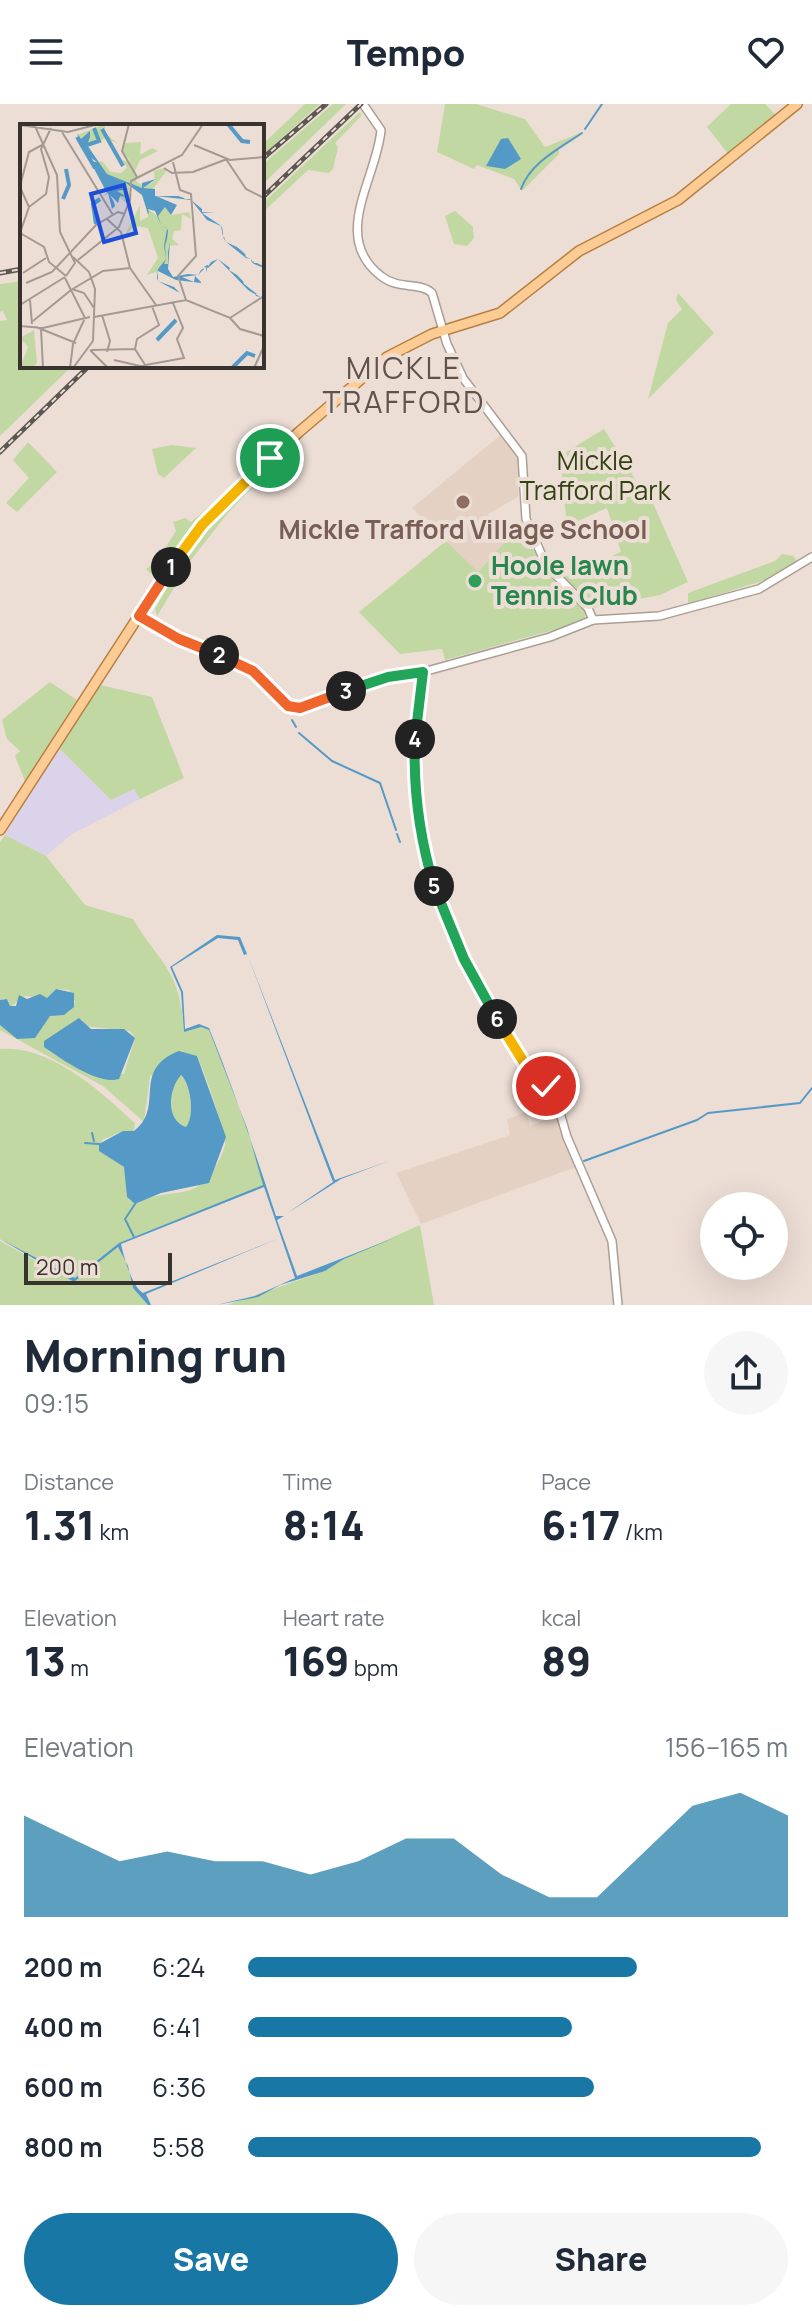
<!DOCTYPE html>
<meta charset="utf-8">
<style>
body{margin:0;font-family:Manrope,sans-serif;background:#f6f6f7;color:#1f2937;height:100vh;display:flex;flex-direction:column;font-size:30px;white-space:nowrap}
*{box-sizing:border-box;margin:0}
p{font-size:26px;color:#747a83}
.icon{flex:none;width:44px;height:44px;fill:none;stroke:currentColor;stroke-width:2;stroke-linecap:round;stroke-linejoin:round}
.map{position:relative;height:1201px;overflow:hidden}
.drawer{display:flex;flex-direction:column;background:#fff;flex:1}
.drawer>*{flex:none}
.controls{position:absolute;left:700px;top:1088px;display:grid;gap:16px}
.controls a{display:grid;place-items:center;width:88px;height:88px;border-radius:50%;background:#fff;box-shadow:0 8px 32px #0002;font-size:40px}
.scale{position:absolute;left:24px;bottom:20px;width:148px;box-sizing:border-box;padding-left:8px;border:4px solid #38332f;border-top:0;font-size:22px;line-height:28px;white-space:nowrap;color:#38332f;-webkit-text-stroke:6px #ecded5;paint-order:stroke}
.pin{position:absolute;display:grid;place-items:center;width:68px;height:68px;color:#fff;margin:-34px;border:4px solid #fff;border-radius:50%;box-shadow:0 2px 8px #0007}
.km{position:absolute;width:40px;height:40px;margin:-20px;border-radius:50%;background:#222;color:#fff;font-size:22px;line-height:40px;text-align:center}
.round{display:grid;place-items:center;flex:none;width:84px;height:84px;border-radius:42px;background:#f6f6f7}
.overview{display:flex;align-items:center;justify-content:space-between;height:136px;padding:0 24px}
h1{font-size:44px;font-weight:800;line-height:60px}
.stats{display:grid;grid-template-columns:repeat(3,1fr);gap:12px;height:136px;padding:8px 24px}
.stats div{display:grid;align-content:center}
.stats b{font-size:40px;font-weight:800}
.stats small{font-size:22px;font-weight:400}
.stats p{font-size:22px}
.chart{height:224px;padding:16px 24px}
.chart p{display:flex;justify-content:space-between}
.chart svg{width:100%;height:144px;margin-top:8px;fill:#1977a5;opacity:.7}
.cta{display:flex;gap:16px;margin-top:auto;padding:16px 24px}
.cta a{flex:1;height:92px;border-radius:48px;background:#1977a5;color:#fff;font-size:32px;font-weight:800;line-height:92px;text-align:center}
.cta a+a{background:#f6f6f7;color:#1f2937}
ul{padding:0 24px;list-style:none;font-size:26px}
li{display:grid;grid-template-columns:128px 96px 1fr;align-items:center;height:60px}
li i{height:20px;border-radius:10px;background:#1977a5}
header{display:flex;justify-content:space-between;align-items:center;height:104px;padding:0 24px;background:#fff;font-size:36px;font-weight:800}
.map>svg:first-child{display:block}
.commercial{fill:#dad3e9}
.built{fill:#e5d1c3}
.green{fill:#c2d8a2;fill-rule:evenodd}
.water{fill:#559ac6;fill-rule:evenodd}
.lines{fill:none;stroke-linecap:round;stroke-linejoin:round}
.stream{stroke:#559ac6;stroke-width:2}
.tertiary-casing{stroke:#ab9e95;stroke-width:10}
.primary-casing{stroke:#b78042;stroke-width:12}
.tertiary{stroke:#fff;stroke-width:7}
.primary{stroke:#fdcc94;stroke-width:9}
.rail-casing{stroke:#5d5752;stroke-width:5}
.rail{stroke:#ecded5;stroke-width:2;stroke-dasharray:6;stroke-linecap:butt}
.split-1-casing{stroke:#fff;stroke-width:16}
.split-2-casing{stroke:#fff;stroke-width:16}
.split-3-casing{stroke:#fff;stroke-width:16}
.split-4-casing{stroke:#fff;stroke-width:16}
.split-5-casing{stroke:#fff;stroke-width:16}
.split-6-casing{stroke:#fff;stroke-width:16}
.split-7-casing{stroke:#fff;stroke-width:16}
.split-1{stroke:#f5b400;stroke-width:10}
.split-2{stroke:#f0652b;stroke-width:10}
.split-3{stroke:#f0652b;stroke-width:10}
.split-4{stroke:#22a559;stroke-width:10}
.split-5{stroke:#22a559;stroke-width:10}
.split-6{stroke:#22a559;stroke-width:10}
.split-7{stroke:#f5b400;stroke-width:10}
.education-dot{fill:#8d6e63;stroke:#ecded5;stroke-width:3}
.leisure-dot{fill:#2e9e5b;stroke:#ecded5;stroke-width:3}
.labels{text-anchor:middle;stroke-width:8;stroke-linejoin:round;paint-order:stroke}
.park-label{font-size:26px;fill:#324312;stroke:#ecded5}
.education-label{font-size:26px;font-weight:bold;fill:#785e54;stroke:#ecded5}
.leisure-label{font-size:26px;font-weight:bold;fill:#27864d;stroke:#ecded5;text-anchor:start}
.quarter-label{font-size:30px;letter-spacing:2px;fill:#5e524a;stroke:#ecded5}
.inset-river{fill:none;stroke:#559ac6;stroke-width:4}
.inset-road{fill:none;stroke:#a49a93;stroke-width:2}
.view{fill:#1d4ed8;fill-opacity:0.15;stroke:#1d4ed8;stroke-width:4}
.inset-edge{fill:none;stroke:#38332f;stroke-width:4}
</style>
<header><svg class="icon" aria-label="menu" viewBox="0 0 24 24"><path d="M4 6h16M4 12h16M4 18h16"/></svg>Tempo<svg class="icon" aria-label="heart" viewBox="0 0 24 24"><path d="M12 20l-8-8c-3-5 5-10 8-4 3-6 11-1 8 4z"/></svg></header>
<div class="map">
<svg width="812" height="1201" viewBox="0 0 812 1201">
<rect width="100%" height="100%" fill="#ecded5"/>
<polygon class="commercial" points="58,643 111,696 134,685 140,695 72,730 46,752 5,731"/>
<g class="built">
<polygon points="503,329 520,357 518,393 488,410 508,436 478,469 412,404"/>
<polygon points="526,1008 530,1022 556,1011 576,1063 421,1120 396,1069 510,1031 507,1015"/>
</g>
<g class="green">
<polygon points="305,0 320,0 262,52 262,41"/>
<polygon points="333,0 346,0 262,81 262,61"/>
<polygon points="445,0 476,0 525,15 545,43 583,28 559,44 559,50 522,87 514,75 477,61 474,65 437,48"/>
<polygon points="731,0 765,0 776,11 729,51 707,23"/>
<polygon points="360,8 362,11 335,39 338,43 333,65 329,69 308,66 262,109 262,100"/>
<polygon points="455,107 473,123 474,134 467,142 454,140 445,112"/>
<polygon points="22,177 22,262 72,262 0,332 0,217 7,216 3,207 0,208 0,180"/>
<polygon points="678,189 714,229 648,295 668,219 682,205 676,196"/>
<polygon points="604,325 643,388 648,388 688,478 660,491 594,504 562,474 621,448 607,404 567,422 560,352"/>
<polygon points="28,338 57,368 17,408 6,399 29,374 13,356"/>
<polygon points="172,341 196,344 164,374 158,370 152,345"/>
<path d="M 268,362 L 271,364 L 227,410 L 191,456 L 157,512 L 155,505 C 185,450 223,405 268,362 Z"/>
<polygon points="221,393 162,469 151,470 146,465 158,456 176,427 173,418 185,414 191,418"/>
<path d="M 524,417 C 532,455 554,483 585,505 L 585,515 L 579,519 L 445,556 L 442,545 L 400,550 L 359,508 L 446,437 L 478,468 Z"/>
<polygon points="782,450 793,452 797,457 769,475 688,500 688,489 775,457"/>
<polygon points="50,578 77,596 25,677 15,652 20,647 7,635 2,616"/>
<polygon points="100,581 152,593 184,674 140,695 134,685 111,696 58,643"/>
<path d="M 5,731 L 46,752 L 85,801 L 133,815 C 163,864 180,865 184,928 L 201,923 L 209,926 L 247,1024 L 264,1081 L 119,1139 L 74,1174 L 0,1135 L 0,945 C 50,940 101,988 135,1019 L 134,1027 L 123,1027 L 102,1036 L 103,1049 L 124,1063 L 129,1096 L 139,1099 C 157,1088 174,1092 193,1085 C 207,1079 222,1055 225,1041 C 227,1032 203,963 197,952 L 150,972 L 144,1018 L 103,982 L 0,926 L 0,921 L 13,931 L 53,910 L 69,908 L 75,898 L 69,886 L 56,885 L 47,894 L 25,892 L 10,903 L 7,895 L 0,896 L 0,738 ZM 82,915 L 84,922 L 130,927 L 135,934 L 124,970 L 89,969 L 48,946 Z"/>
<path d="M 180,971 C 191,979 195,1013 186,1024 C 165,1016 170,985 180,971 Z"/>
<polygon points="420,1121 434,1201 227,1201 325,1167 344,1155"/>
<polygon points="0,1137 74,1178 118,1143 128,1162 133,1184 148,1201 0,1201"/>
</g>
<g class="water">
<polygon points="508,34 521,55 505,65 486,62 501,35"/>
<path d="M 217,831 L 240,833 L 247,850 L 244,851 L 238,836 L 218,834 L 172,863 L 183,888 L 185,925 L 199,920 L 209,924 C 234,986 255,1048 276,1112 L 284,1112 L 277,1116 L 297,1172 L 399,1132 L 344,1155 L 325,1167 L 280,1181 L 258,1193 L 216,1201 L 255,1192 L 295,1174 L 264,1083 L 121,1140 C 124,1153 132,1183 143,1189 L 277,1135 L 146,1190 L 151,1201 L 148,1201 L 133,1184 L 128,1162 L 118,1143 L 74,1178 L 0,1135 L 75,1174 L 119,1139 L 263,1081 L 247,1024 L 209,926 L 201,923 L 184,928 L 181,888 L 170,863 Z"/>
<polygon points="248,852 335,1076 389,1057 341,1075 286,1110 333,1078"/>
<polygon points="56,885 74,889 74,903 64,911 50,912 35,934 17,935 0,921 0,896 7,895 10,902 16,902 19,891 27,895 40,890 47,894"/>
<path d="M 79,914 L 91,925 L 124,925 L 135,934 L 119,975 C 97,981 62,955 44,943 L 44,937 Z"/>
<path d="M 179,947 L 197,952 L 226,1033 L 209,1079 L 161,1089 L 135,1100 L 127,1093 L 124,1063 L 99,1047 L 99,1040 L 123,1027 L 134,1027 C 166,1003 130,966 179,947 ZM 181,971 C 191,980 195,1013 186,1023 C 165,1016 169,984 181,971 Z"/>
</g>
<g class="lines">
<g class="stream">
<polyline points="585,25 602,0"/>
<path d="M 521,85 C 531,58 559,45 582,29"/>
<polyline points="292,616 296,623"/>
<polyline points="299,629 332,657 380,679 396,726"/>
<polyline points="397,730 400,738"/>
<polyline points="92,1029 94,1037"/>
<polyline points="85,1039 99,1040"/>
<polyline points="584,1057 697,1016 708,1009 800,999 812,984"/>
<polyline points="134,1133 125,1115 135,1100"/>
</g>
<defs>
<g id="tertiary">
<path d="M 363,0 L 381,26 C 377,74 330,133 381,172 C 398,186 421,178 432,189 L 447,240 L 463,274 L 522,352 L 526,415 L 546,461 L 588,504 L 593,516"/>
<path d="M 139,512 C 172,536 213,542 247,563 C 267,576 276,599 300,604 L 388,573 L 423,568 L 550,533 L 593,516 L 659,512 L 759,485 L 812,453"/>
<polyline points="423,568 415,642 416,691 424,749 440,804 493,910 526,962 546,982 558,1002 567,1033 612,1137 618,1201"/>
</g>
<polyline id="primary" points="0,726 184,442 226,396 299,328 387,253 432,230 500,209 579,147 678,96 797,0"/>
</defs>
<use href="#tertiary" class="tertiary-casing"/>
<use href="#primary" class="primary-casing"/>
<use href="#tertiary" class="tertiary"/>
<use href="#primary" class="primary"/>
<defs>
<g id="rail">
<polyline points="262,55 326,0"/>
<polyline points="262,94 361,0"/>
<polyline points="0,169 22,165"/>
<polyline points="0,348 89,262"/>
</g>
</defs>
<use href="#rail" class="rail-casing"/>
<use href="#rail" class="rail"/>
</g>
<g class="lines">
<defs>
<polyline id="split-1" points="171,463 202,421 270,354"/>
<polyline id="split-2" points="171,463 139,512 179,535 219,551"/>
<polyline id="split-3" points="219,551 253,567 288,602 300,604 346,587"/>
<polyline id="split-4" points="346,587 388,573 423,568 415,635"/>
<path id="split-5" d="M 415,635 C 413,685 420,735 434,782"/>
<polyline id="split-6" points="434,782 464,855 497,915"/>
<polyline id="split-7" points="497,915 526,962 546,982"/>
</defs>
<use href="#split-1" class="split-1-casing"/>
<use href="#split-2" class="split-2-casing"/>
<use href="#split-3" class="split-3-casing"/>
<use href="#split-4" class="split-4-casing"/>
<use href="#split-5" class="split-5-casing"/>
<use href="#split-6" class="split-6-casing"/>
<use href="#split-7" class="split-7-casing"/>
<use href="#split-1" class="split-1"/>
<use href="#split-2" class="split-2"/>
<use href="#split-3" class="split-3"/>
<use href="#split-4" class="split-4"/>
<use href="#split-5" class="split-5"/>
<use href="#split-6" class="split-6"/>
<use href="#split-7" class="split-7"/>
</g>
<circle class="education-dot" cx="463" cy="398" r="8"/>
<circle class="leisure-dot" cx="475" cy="477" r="8"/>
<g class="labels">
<g class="park-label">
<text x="595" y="366">Mickle<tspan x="595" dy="30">Trafford Park</tspan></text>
</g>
<g class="education-label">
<text x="463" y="435">Mickle Trafford Village School</text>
</g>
<g class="leisure-label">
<text x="491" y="471">Hoole lawn<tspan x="491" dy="30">Tennis Club</tspan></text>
</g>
<g class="quarter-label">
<text x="404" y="275">MICKLE<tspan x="404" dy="34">TRAFFORD</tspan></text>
</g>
</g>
<g transform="translate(20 20)">
<rect width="244" height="244" fill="#ecded5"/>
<path d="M 85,0 L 85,9 L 98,20 L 86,14 L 67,21 L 72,28 L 66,31 L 57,11 ZM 121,18 L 120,31 L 132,24 L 138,27 L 120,36 L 115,47 L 108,44 L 116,48 L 116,57 L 124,63 L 135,57 L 134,47 L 144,44 L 147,46 L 124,77 L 127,70 L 122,64 L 109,62 L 110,82 L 96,71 L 97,62 L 88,69 L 71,40 L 82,37 L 91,48 L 101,49 L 107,44 L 102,36 L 111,38 L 102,27 L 105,19 ZM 120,81 L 120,97 L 128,93 L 127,84 L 137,92 L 145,83 L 151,91 L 169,88 L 171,95 L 162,90 L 161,106 L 154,107 L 152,115 L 159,121 L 149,122 L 148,146 L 155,156 L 139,147 L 127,151 L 138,134 L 128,104 L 114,102 L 104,113 ZM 14,206 L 17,239 L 13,244 L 0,244 L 8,223 L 0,214 Z" fill="#c2d8a2"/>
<path d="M 70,7 L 70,13 L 67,21 L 87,50 L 122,64 L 122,59 L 136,55 L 123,64 L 135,65 L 135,72 L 158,72 L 164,74 L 165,75 L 170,75 L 171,76 L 176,80 L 182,85 L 182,88 L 195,88 L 182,89 L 200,101 L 202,103 L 203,109 L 203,113 L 204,113 L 206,118 L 217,123 L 223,128 L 225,130 L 226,133 L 231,135 L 232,137 L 234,138 L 234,139 L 237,139 L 243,142 L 244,144 L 234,140 L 231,137 L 231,135 L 226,134 L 206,118 L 203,113 L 201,102 L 187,96 L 171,76 L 136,72 L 157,81 L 151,91 L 145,83 L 138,92 L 141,101 L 146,104 L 148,106 L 148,108 L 147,115 L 145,122 L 146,135 L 144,140 L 148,140 L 148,128 L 150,118 L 148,145 L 153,153 L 168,150 L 178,151 L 181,146 L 184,144 L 184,143 L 187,141 L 189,142 L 189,141 L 191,138 L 198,135 L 210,144 L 209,146 L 217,151 L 223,157 L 224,160 L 237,170 L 235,170 L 241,173 L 236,172 L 235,170 L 233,169 L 228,166 L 198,135 L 188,144 L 184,143 L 184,145 L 178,151 L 162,153 L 174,158 L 175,152 L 181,158 L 183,153 L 186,149 L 186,144 L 187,144 L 186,149 L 183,153 L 181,158 L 181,159 L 156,156 L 138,147 L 138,157 L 154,163 L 160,169 L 138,157 L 137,154 L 138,145 L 146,135 L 144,122 L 147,105 L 141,101 L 135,87 L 128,85 L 129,89 L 128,90 L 122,71 L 106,59 L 97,62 L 108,65 L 97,67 L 107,73 L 100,72 L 98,79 L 90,71 L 94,78 L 95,82 L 92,85 L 88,69 L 82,73 L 87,69 L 70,37 L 77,38 L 67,31 L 57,9 L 61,15 Z" fill="#559ac6"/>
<path class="inset-river" d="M 208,0 L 222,17 L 230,18M 82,5 L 103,42M 57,13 L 75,44M 67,21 L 79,17 L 74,4M 43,75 L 49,61 L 46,45M 76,100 L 73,80 L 80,75M 137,216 L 156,196M 213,243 L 227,229 L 235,232"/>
<path class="inset-road" d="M 14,0 L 37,51 L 40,108 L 55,139 L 46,152M 109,0 L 102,27 L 117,53M 0,1 L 48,8 L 79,0M 42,8 L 93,91M 174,21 L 210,36 L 244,33M 206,35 L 226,65 L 244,74M 153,38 L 160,66 L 171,70 L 176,132 L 158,152 L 166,176M 144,44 L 152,49 L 173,48 L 207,35M 0,62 L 9,28 L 22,21M 0,63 L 9,83 L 0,109M 9,83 L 26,70 L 29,53 L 21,25 L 31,4M 87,95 L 101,108 L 110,144M 0,109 L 24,123 L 29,138 L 46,152M 53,133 L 69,148 L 75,165 L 73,217 L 53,244M 58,136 L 99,103 L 110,76 L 111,57 L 162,31 L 183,0M 110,144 L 136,181M 3,149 L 26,134M 45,154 L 65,194 L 53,220 L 50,244M 6,159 L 32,148 L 76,101 L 98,88 L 105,90M 52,165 L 64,169 L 74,184M 51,166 L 83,147 L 110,144M 10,176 L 12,200M 0,181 L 45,153M 82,191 L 90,217 L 87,228M 74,193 L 166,176 L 210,194 L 244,172M 210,194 L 220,205 L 244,212M 13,197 L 51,166M 0,202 L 23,204 L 70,193M 16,203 L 56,219M 21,205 L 23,244M 70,226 L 88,244M 71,226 L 115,225M 94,236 L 120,242 L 164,234 L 157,215 L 163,204 L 153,179M 127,244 L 115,225 L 117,215 L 139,201 L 132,182M 234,244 L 244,222"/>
<path class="view" d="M 104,61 L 116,109 L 84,118 L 71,70 Z"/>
<rect width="244" height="244" class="inset-edge"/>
</g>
</svg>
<div class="controls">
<a><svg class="icon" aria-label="locate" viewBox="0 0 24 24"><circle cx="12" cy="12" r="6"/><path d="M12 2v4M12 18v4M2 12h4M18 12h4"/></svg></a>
</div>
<div class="scale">200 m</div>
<div class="pin" style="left:270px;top:354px;background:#1e9e55"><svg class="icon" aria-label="arrive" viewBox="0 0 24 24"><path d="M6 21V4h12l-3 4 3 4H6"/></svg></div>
<div class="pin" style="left:546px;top:982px;background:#d93025"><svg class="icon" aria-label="check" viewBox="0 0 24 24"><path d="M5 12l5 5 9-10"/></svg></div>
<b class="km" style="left:171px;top:463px">1</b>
<b class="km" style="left:219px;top:551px">2</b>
<b class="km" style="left:346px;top:587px">3</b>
<b class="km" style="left:415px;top:635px">4</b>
<b class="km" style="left:434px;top:782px">5</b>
<b class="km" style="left:497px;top:915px">6</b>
</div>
<section class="drawer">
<div class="overview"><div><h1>Morning run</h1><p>09:15</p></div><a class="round"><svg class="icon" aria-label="share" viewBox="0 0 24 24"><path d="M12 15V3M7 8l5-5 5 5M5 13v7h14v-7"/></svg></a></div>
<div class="stats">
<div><p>Distance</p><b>1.31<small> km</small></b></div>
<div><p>Time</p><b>8:14</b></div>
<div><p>Pace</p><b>6:17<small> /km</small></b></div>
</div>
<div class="stats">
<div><p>Elevation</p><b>13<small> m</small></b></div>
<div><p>Heart rate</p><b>169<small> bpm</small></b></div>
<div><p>kcal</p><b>89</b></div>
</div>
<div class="chart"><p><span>Elevation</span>156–165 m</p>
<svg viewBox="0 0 160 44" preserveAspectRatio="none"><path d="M0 44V13L10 20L20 27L30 24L40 27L50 27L60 31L70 27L80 20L90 20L100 31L110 38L120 38L130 24L140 10L150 6L160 13V44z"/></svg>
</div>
<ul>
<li><b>200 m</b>6:24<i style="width:72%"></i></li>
<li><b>400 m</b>6:41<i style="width:60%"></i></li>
<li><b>600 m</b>6:36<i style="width:64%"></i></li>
<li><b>800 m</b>5:58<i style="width:95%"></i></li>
</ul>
<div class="cta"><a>Save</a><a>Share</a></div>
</section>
